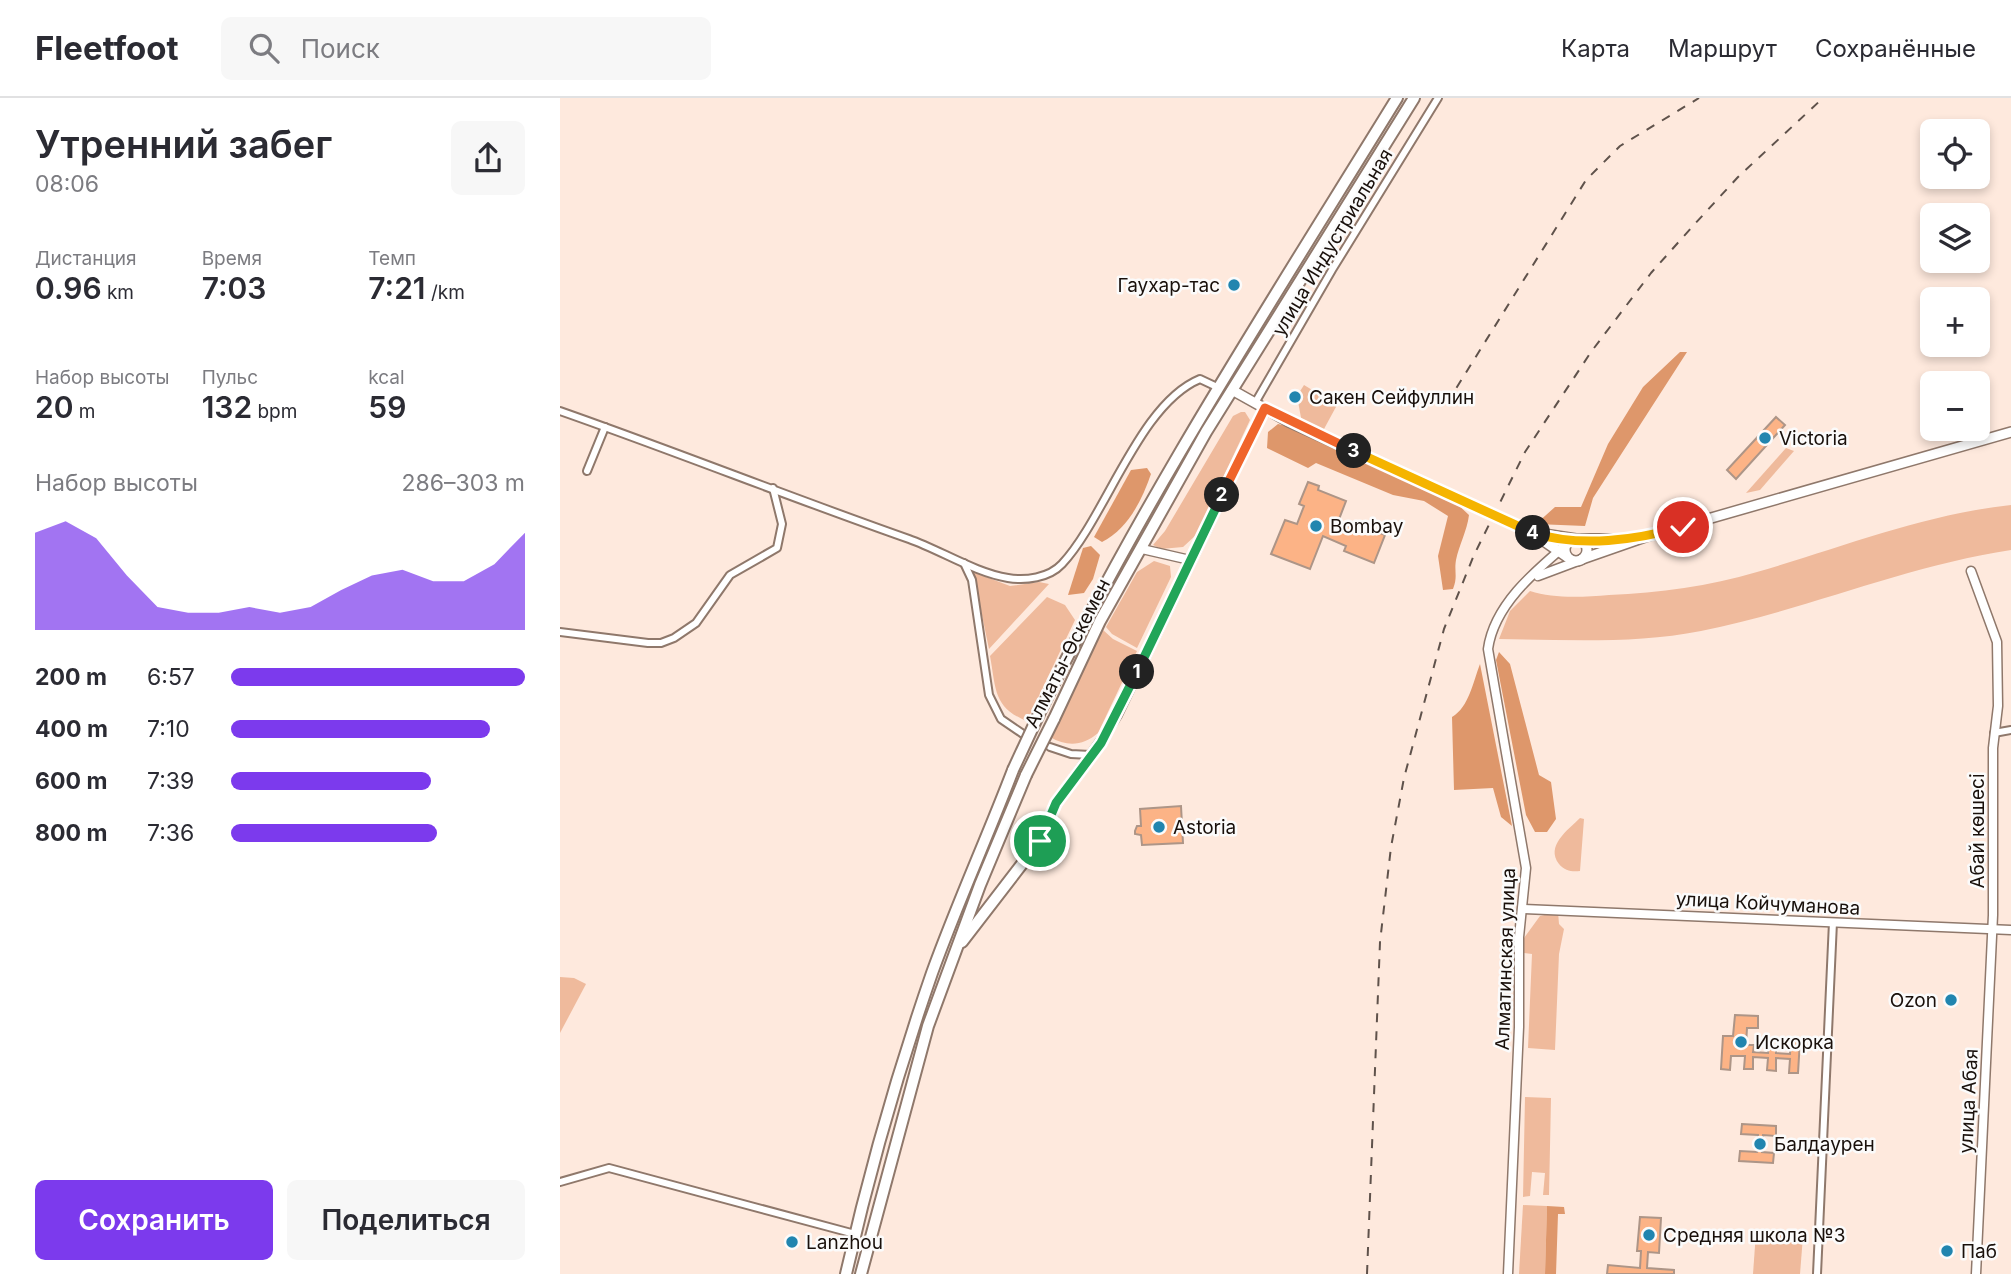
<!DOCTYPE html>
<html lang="ru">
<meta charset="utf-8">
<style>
body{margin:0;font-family:Inter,sans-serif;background:#f7f7f7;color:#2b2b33;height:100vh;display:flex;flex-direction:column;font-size:26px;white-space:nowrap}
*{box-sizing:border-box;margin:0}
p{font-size:23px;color:#7c7c81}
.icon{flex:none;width:38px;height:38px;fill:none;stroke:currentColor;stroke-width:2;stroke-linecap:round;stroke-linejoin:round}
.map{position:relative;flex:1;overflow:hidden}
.details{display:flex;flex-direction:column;background:#fff;width:560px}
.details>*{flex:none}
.tools{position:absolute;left:1360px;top:21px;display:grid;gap:14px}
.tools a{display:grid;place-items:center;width:70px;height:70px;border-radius:10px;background:#fff;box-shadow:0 4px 10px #0003;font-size:35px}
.pin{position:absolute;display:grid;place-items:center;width:60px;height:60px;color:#fff;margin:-30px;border:4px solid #fff;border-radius:50%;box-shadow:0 2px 7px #0007}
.km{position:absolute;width:35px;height:35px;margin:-18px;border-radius:50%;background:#222;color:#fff;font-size:19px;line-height:35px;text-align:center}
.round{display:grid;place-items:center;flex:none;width:74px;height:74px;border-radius:10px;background:#f7f7f7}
.overview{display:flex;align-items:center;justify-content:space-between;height:119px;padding:0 35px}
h1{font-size:38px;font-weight:600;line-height:52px}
.stats{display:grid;grid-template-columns:repeat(3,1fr);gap:10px;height:119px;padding:7px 35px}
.stats div{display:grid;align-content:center}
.stats b{font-size:30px;font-weight:600}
.stats small{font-size:19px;font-weight:400}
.stats p{font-size:19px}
.chart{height:196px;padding:14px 35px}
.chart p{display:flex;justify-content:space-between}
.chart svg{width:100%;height:126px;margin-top:7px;fill:#7c3aed;opacity:.7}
.cta{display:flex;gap:14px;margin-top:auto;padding:14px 35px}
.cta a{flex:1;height:80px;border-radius:10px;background:#7c3aed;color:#fff;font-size:28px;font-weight:600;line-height:80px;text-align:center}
.cta a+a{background:#f7f7f7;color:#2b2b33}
ul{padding:0 35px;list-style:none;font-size:23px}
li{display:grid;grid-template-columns:112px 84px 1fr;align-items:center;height:52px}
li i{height:18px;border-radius:9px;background:#7c3aed}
header{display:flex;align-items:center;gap:42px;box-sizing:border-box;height:98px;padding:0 35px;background:#fff;border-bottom:2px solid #e1e1e2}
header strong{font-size:33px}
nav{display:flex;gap:38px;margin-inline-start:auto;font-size:24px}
.search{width:490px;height:63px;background:#f7f7f7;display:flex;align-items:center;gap:18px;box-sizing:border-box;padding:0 24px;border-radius:10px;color:#7c7c81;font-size:26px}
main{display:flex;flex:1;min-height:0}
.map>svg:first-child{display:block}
.green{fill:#efba9c}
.forest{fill:#de976b}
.building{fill:#fcb386;stroke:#ad9587;stroke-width:2}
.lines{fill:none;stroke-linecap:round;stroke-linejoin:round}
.minor-casing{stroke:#8f786b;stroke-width:10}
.tertiary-casing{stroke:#8f786b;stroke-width:11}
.secondary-casing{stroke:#8f786b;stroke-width:12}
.trunk-casing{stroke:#8f786b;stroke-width:14}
.minor{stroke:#fff;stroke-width:6}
.tertiary{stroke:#fff;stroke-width:8}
.secondary{stroke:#fff;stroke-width:9}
.trunk{stroke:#fff;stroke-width:10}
.rail{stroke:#5f524b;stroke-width:2;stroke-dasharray:9 9;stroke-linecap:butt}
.trunk-bridge-casing{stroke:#8f786b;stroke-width:14;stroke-linecap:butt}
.trunk-bridge{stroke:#fff;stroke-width:10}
.split-1-casing{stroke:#fff;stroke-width:14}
.split-2-casing{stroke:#fff;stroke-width:14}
.split-3-casing{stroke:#fff;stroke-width:14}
.split-4-casing{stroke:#fff;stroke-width:14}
.split-5-casing{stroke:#fff;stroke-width:14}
.split-1{stroke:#22a559;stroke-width:9}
.split-2{stroke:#22a559;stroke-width:9}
.split-3{stroke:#f0652b;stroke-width:9}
.split-4{stroke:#f5b400;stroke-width:9}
.split-5{stroke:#f5b400;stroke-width:9}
.poi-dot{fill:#2185af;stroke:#fbfbfb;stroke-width:2.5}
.labels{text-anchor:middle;stroke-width:5;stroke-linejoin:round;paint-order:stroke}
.street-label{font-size:19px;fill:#19100b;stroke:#fbfbfb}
.poi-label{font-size:19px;fill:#19100b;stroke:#fbfbfb;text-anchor:start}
</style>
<header>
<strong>Fleetfoot</strong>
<div class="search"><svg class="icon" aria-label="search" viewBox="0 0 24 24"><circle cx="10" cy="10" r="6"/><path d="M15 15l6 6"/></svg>Поиск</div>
<nav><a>Карта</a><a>Маршрут</a><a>Сохранённые</a></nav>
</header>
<main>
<section class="details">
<div class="overview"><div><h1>Утренний забег</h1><p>08:06</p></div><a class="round"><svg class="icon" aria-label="share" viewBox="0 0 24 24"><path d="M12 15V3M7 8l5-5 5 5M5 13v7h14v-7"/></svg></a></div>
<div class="stats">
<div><p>Дистанция</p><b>0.96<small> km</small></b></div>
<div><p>Время</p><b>7:03</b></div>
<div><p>Темп</p><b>7:21<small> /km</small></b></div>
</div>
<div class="stats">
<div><p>Набор высоты</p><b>20<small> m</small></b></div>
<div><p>Пульс</p><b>132<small> bpm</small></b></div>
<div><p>kcal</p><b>59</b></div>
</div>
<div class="chart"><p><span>Набор высоты</span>286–303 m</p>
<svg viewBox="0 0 160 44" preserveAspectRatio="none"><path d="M0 44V10L10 6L20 12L30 25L40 36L50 38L60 38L70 36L80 38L90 36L100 30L110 25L120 23L130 27L140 27L150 21L160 10V44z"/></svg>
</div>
<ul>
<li><b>200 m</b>6:57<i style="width:100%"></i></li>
<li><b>400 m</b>7:10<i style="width:88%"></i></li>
<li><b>600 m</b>7:39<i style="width:68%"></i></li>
<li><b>800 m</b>7:36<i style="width:70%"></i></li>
</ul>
<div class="cta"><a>Сохранить</a><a>Поделиться</a></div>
</section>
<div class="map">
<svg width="1451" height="1176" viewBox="0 0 1451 1176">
<rect width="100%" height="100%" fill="#fee9dd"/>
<g class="green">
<polygon points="744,287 777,307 764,331 760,333 742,325 737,298"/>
<polygon points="681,314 685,314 690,322 636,437 623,449 601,451 593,447 605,433 673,318"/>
<polygon points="1226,350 1234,353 1200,392 1186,395"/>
<path d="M 1451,407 L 1451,452 C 1345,468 1246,512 1141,533 C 1075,546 1006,542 939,541 L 950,513 L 970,493 C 994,501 1024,499 1049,497 C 1100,495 1149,488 1197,474 C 1280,450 1365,416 1451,407 Z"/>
<polygon points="594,463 610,468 611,479 577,550 552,536 546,529 577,474"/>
<polygon points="413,474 450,488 479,484 489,486 429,551"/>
<path d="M 487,499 L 505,507 L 515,522 L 467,623 C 433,610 436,590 430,558 Z"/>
<path d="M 543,532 L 553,541 L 577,553 L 538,635 C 523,648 507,649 490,639 Z"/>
<path d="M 1020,720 L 1024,721 L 1020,773 C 1012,774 1005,773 999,766 C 985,748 1008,732 1020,720 Z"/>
<polygon points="998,814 999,826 1004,831 999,856 995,952 968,950 972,856 964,855 964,840 980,818"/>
<polygon points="0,879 14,880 26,886 0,935"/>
<polygon points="965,999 991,1000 989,1097 983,1097 985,1075 972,1074 970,1098 963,1099"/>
<polygon points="963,1107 987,1108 985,1176 959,1176"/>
<polygon points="1196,1134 1243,1138 1240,1176 1193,1176"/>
</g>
<g class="forest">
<polygon points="1120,254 1127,254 1033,400 1025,428 976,426 995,409 1021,409 1048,346 1083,289"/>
<path d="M 718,326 L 731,329 L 894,403 L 909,417 C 907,433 899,447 896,462 C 894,474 898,478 893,491 L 883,492 L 878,458 L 888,418 L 864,403 L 833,397 L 756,365 L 748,370 L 707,350 L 708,334 Z"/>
<path d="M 587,370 L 591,376 C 582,402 568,431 542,444 L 534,439 L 571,372 Z"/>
<polygon points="531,448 540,457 533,481 524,495 508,497 523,450"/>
<polygon points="939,554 950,566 979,677 991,684 996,721 987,734 975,734 966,717 936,562"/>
<path d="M 920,566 L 952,728 L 941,719 L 933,690 L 894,692 L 892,619 C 909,609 913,584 920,566 Z"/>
<polygon points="987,1108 1004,1109 1005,1116 998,1116 996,1176 985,1176"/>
</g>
<g class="building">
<polygon points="1216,319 1225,327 1176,381 1167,372"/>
<polygon points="748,384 759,388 758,392 786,403 778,424 794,430 796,425 825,437 814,465 784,453 786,448 763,438 750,471 711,456 725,422 737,426 744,408 739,406"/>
<polygon points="621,708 623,745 582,747 581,737 575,736 575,733 577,728 581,728 580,711"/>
<polygon points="1175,917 1198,918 1198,930 1187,930 1186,947 1194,947 1193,954 1208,955 1208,949 1216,949 1216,955 1230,956 1231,942 1240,942 1238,975 1229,975 1230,961 1216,960 1216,973 1207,972 1208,960 1193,959 1193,971 1184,971 1185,958 1171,958 1170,972 1161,971 1163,938 1173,938"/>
<polygon points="1182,1026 1216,1028 1216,1038 1203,1037 1202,1054 1214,1055 1213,1065 1179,1063 1180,1053 1197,1054 1198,1037 1181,1036"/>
<polygon points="1080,1119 1101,1120 1099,1155 1088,1154 1087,1170 1114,1172 1114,1176 1047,1176 1048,1167 1080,1170 1081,1153 1077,1153"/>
</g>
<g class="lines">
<defs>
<g id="minor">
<polyline points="695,305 772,172 878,0"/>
<path d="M 0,313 C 117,354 232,400 349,441 C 380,452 416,475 448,480 C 465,483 489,480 502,466 C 546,419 579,306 640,281 L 657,289"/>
<polyline points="27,373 45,329"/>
<polyline points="404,465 412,482 429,597 441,621 463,636"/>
<polyline points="0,534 88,545 101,545 114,540 136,525 170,477 217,450 222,426 213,390"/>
<polyline points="1434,635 1451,632"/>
<polyline points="490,649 511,656 530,657"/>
<polyline points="0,1084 49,1070 295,1136"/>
<polyline points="1257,1176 1273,824"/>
</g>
<g id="tertiary">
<polyline points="582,451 630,462"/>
<polyline points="1411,473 1437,544 1438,608 1433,650 1433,817 1416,1176"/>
<polyline points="978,478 1018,463"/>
<path d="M 472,753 C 484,738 487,719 497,704 C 516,674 539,648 557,618 L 705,310"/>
<polyline points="963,811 1451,832"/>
<path d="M 948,1176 L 959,929 L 959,839 L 966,770 L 928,551 C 934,507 975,473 1007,446"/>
</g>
<g id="secondary">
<polyline points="672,292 729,324 971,434 1016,441"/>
<polyline points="975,437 1007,459"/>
<polyline points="1021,441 1069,441"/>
<circle cx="1016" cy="452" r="11"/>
<polyline points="1022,461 1085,439 1451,334"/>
</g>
<g id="trunk">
<path d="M 479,616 C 583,401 712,203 837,0"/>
<polyline points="494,621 540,523 646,334 854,0"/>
<polyline points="402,844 472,753"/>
<path d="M 286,1176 C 309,1075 338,973 372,875 C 397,806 427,740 453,672"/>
<polyline points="301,1176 368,928 420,787 466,677"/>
</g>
</defs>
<use href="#minor" class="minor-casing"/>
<use href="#tertiary" class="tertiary-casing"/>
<use href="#secondary" class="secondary-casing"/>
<use href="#trunk" class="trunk-casing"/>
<use href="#minor" class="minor"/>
<use href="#tertiary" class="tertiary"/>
<use href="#secondary" class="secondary"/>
<use href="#trunk" class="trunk"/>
<g class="rail">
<polyline points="887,305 1026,82 1060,48 1139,0"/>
<polyline points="807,1176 820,844 831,749 844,680 884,531 914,457 965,354 1031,254 1091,175 1132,129 1178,79 1263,0"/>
</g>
<defs>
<g id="trunk-bridge">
<polyline points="453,672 479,616"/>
<polyline points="466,677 494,621"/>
</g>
</defs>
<use href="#trunk-bridge" class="trunk-bridge-casing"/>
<use href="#trunk-bridge" class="trunk-bridge"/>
</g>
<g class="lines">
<defs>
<polyline id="split-1" points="480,743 496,705 541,645 577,574"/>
<polyline id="split-2" points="577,574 662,397"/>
<polyline id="split-3" points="662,397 705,310 794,353"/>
<polyline id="split-4" points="794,353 973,435"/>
<path id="split-5" d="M 973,435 C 1022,450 1075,442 1123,429"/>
</defs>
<use href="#split-1" class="split-1-casing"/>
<use href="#split-2" class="split-2-casing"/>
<use href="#split-3" class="split-3-casing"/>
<use href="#split-4" class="split-4-casing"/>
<use href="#split-5" class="split-5-casing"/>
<use href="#split-1" class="split-1"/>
<use href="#split-2" class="split-2"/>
<use href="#split-3" class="split-3"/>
<use href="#split-4" class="split-4"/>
<use href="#split-5" class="split-5"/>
</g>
<g class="poi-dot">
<circle cx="674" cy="187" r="7"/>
<circle cx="735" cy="299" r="7"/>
<circle cx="1205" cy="340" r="7"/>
<circle cx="756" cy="428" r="7"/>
<circle cx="599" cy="729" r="7"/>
<circle cx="1391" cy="902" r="7"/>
<circle cx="1181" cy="944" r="7"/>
<circle cx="1200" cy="1046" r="7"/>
<circle cx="1089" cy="1137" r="7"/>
<circle cx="232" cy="1144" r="7"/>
<circle cx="1387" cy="1153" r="7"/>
</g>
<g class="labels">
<g class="street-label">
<text transform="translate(772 144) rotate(-59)" y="7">улица Индустриальная</text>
<text transform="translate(507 555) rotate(-63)" y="7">Алматы-Өскемен</text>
<text transform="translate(1417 733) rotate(-90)" y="7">Абай көшесі</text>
<text transform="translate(1208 805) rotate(3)" y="7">улица Койчуманова</text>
<text transform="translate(945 861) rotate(-88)" y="7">Алматинская улица</text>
<text transform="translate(1408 1003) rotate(-87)" y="7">улица Абая</text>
</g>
<g class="poi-label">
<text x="660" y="194" text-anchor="end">Гаухар-тас</text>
<text x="749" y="306">Сакен Сейфуллин</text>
<text x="1219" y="347">Victoria</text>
<text x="770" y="435">Bombay</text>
<text x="613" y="736">Astoria</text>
<text x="1377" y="909" text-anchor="end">Ozon</text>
<text x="1195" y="951">Искоркa</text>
<text x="1214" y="1053">Балдаурен</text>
<text x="1103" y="1144">Средняя школа №3</text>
<text x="246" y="1151">Lanzhou</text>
<text x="1401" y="1160">Паб</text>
</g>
</g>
</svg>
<div class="tools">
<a><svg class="icon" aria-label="locate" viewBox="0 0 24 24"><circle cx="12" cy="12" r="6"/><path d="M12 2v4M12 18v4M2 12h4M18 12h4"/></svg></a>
<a><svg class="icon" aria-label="layers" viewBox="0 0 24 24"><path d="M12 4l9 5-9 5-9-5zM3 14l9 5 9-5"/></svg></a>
<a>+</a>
<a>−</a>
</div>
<div class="pin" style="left:480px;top:743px;background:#1e9e55"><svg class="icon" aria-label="arrive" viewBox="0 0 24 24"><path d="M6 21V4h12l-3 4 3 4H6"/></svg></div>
<div class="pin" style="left:1123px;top:429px;background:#d93025"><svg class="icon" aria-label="check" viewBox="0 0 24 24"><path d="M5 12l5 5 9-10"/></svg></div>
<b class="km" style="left:577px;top:574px">1</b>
<b class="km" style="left:662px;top:397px">2</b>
<b class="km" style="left:794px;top:353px">3</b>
<b class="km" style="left:973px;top:435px">4</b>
</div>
</main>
